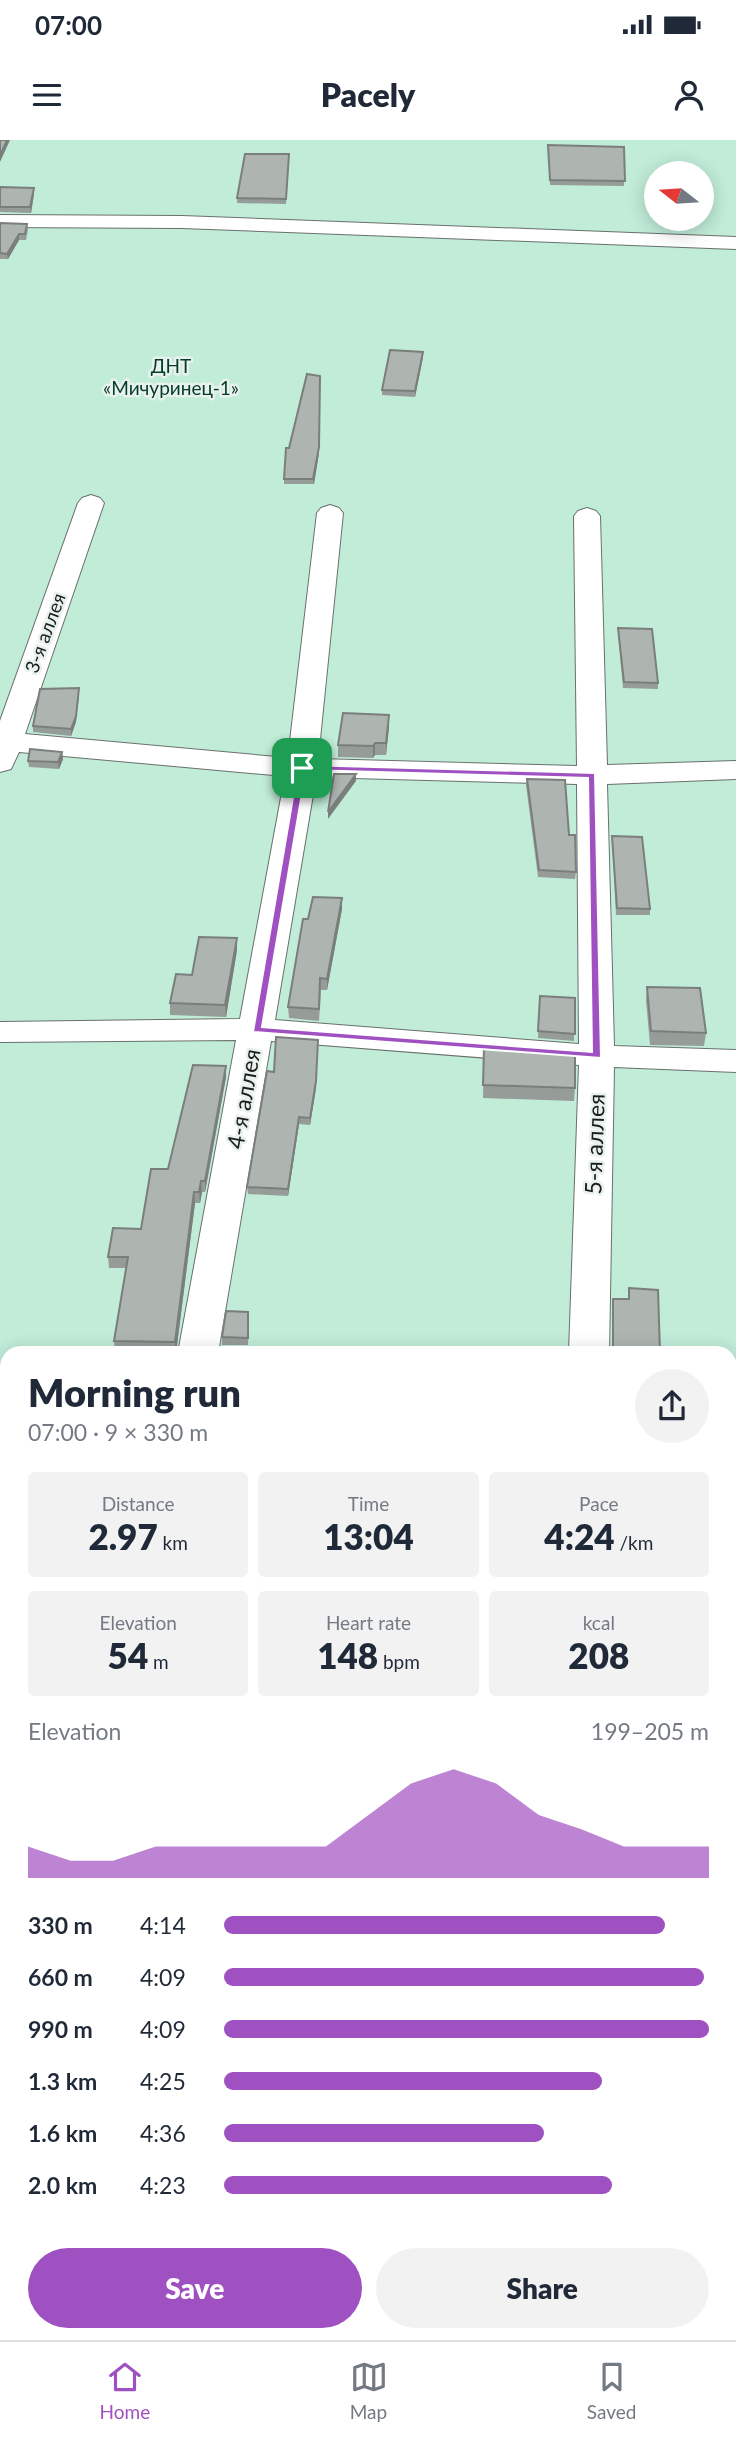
<!DOCTYPE html>
<meta charset="utf-8">
<style>
body{margin:0;font-family:Lato,sans-serif;background:#f2f2f3;color:#1f2937;height:100vh;display:flex;flex-direction:column;font-size:26px;white-space:nowrap}
*{box-sizing:border-box;margin:0}
p{font-size:23px;color:#747a83}
.icon{flex:none;width:38px;height:38px;fill:none;stroke:currentColor;stroke-width:2;stroke-linecap:round;stroke-linejoin:round}
.map{position:relative;flex:1;overflow:hidden}
.sheet{position:absolute;left:0px;top:1206px;width:737px;height:996px;display:flex;flex-direction:column;background:#fff;border-radius:21px 21px 0 0;box-shadow:0 4px 18px #0003}
.sheet>*{flex:none}
.needle{width:46px;rotate:287deg}
.buttons{position:absolute;left:644px;top:21px;display:grid;gap:14px}
.buttons a{display:grid;place-items:center;width:70px;height:70px;border-radius:50%;background:#fff;box-shadow:0 4px 18px #0003;font-size:35px}
.pin{position:absolute;display:grid;place-items:center;width:60px;height:60px;color:#fff;margin:-30px;border-radius:14px;box-shadow:0 4px 10px #0006}
.round{display:grid;place-items:center;flex:none;width:74px;height:74px;border-radius:37px;background:#f2f2f3}
.head{display:flex;align-items:center;justify-content:space-between;height:119px;padding:0 28px}
h1{font-size:38px;font-weight:800;line-height:52px}
.stats{display:grid;grid-template-columns:repeat(3,1fr);gap:10px;height:119px;padding:7px 28px}
.stats div{display:grid;align-content:center;border-radius:7px;background:#f2f2f3;text-align:center}
.stats b{font-size:35px;font-weight:800}
.stats small{font-size:19px;font-weight:400}
.stats p{font-size:19px}
.chart{height:196px;padding:14px 28px}
.chart p{display:flex;justify-content:space-between}
.chart svg{width:100%;height:126px;margin-top:7px;fill:#a051c1;opacity:.7}
.primary-button{display:flex;gap:14px;margin-top:auto;padding:14px 28px}
.primary-button a{flex:1;height:80px;border-radius:42px;background:#a051c1;color:#fff;font-size:28px;font-weight:800;line-height:80px;text-align:center}
.primary-button a+a{background:#f2f2f3;color:#1f2937}
ul{padding:0 28px;list-style:none;font-size:23px}
li{display:grid;grid-template-columns:112px 84px 1fr;align-items:center;height:52px}
li i{height:18px;border-radius:9px;background:#a051c1}
.status{display:flex;justify-content:space-between;align-items:center;height:49px;padding:0 35px;background:#fff;direction:ltr}
.status svg{height:19px;fill:currentColor}
header{display:flex;justify-content:space-between;align-items:center;height:91px;padding:0 28px;background:#fff;font-size:32px;font-weight:800}
.tabs{display:flex;justify-content:space-around;align-items:center;height:98px;border-top:2px solid #e0e1e3;background:#fff;font-size:19px;color:#747a83}
.tabs a{display:grid;justify-items:center;gap:4px}
.tabs .on{color:#a051c1}
.map>svg:first-child{display:block}
.green{fill:#c1ecd8;fill-rule:evenodd}
.lines{fill:none;stroke-linecap:round;stroke-linejoin:round}
.minor-casing{stroke:#69706c;stroke-width:2}
.minor{fill:#fff;fill-rule:evenodd}
.wall{fill:#969c98}
.shaded-wall{fill:#7a7f7c}
.building{fill:#aeb5b1;stroke:#7a7f7c;stroke-width:2}
.route{fill:#a051c1;stroke:#fff;stroke-width:2;fill-rule:evenodd}
.labels{text-anchor:middle;stroke-width:5;stroke-linejoin:round;paint-order:stroke}
.far-park-label{font-size:19px;fill:#033c29;stroke:#e9f1ed}
.far-street-label{font-size:19px;fill:#1a1d1c;stroke:#e9f1ed}
.street-label{font-size:23px;fill:#1a1d1c;stroke:#e9f1ed}
</style>
<div class="status"><b>07:00</b><svg viewBox="0 0 49 12"><path d="M0 12V9h3v3zM5 12V6h3v6zM10 12V3h3v9zM15 12V0h3v12zM26 1h20v11H26zM47 4h2v5h-2z"/></svg></div>
<header><svg class="icon" aria-label="menu" viewBox="0 0 24 24"><path d="M4 6h16M4 12h16M4 18h16"/></svg>Pacely<svg class="icon" aria-label="person" viewBox="0 0 24 24"><circle cx="12" cy="8" r="4"/><path d="M4 21q1-7 8-7t8 7"/></svg></header>
<div class="map">
<svg width="736" height="2200" viewBox="0 0 736 2200">
<rect width="100%" height="100%" fill="#e9f1ed"/>
<path class="green" d="M 0,0 L 736,0 L 736,2200 L 0,2200 ZM 656,33 L 702,33 L 702,79 L 656,79 ZM 7,1213 L 730,1213 L 730,2194 L 7,2194 Z"/>
<g class="lines">
<defs>
<g id="minor">
<polygon points="0,75 182,76 736,97 736,109 182,88 0,87"/>
<path d="M 91,355 L 100,358 L 104,363 L 25,594 L 288,618 L 317,373 L 321,368 L 330,365 L 339,368 L 343,373 L 318,619 L 577,626 L 574,376 L 578,371 L 587,368 L 596,371 L 600,376 L 607,625 L 736,621 L 736,639 L 607,644 L 614,906 L 736,910 L 736,932 L 614,927 L 609,1213 L 569,1213 L 579,925 L 271,901 L 218,1213 L 178,1213 L 236,900 L 0,902 L 0,882 L 240,879 L 285,636 L 19,612 L 11,629 L 0,632 L 0,581 L 78,363 L 82,358 ZM 316,637 L 577,644 L 579,904 L 275,880 Z"/>
<polygon points="0,1250 7,1251 7,1281 0,1280"/>
<rect x="730" y="1278" width="6" height="30"/>
<polygon points="0,1806 7,1807 7,1851 0,1850"/>
<polygon points="730,1845 736,1846 736,1892 730,1891"/>
<polygon points="7,2183 7,2194 60,2194 59,2200 1,2200"/>
<rect x="570" y="2194" width="58" height="6"/>
</g>
</defs>
<use href="#minor" class="minor-casing"/>
<use href="#minor" class="minor"/>
</g>
<g class="wall">
<polygon points="624,7 624,46 550,45 548,10"/>
<polygon points="289,19 286,64 237,63 237,58"/>
<polygon points="0,47 34,48 34,54 31,73 0,72"/>
<polygon points="0,83 27,84 28,90 26,100 19,100 8,119 0,119"/>
<polygon points="423,217 415,257 382,255 382,250"/>
<polygon points="319,313 314,344 284,344 284,339"/>
<polygon points="618,488 658,543 658,549 623,548 618,494"/>
<polygon points="79,554 76,582 71,596 33,592 33,586"/>
<polygon points="389,575 389,587 386,615 375,615 373,618 338,617 338,605"/>
<polygon points="62,612 63,619 59,629 29,627 28,621"/>
<polygon points="527,639 569,695 576,732 575,739 538,737 526,645"/>
<polygon points="612,696 650,769 650,775 616,775"/>
<polygon points="342,758 342,769 327,850 321,850 319,881 289,878 288,867 308,779"/>
<polygon points="237,810 226,877 170,875 170,863 192,835"/>
<polygon points="647,847 706,893 704,906 650,905 646,860"/>
<polygon points="540,856 575,858 574,901 538,898"/>
<polygon points="484,907 575,948 574,961 483,958"/>
<polygon points="226,937 205,1052 202,1052 200,1063 195,1063 176,1213 115,1212 114,1201 126,1128 109,1128 108,1117 141,1089 168,1029"/>
<polygon points="316,948 310,985 299,984 288,1056 248,1054 247,1047"/>
<polygon points="249,1179 248,1205 222,1205 222,1197"/>
<rect x="0" y="2076" width="7" height="68"/>
</g>
<g class="shaded-wall">
<polygon points="7,0 10,0 0,22 0,16"/>
<polygon points="34,48 34,54 31,73 30,67"/>
<polygon points="19,94 19,100 8,119 7,114"/>
<polygon points="423,212 423,217 415,257 415,251"/>
<polygon points="320,236 319,313 314,344 313,339"/>
<polygon points="79,548 79,554 76,582 71,596 71,589"/>
<polygon points="389,575 389,587 386,615 386,603"/>
<polygon points="375,603 375,615 373,618 373,606"/>
<polygon points="62,612 63,619 59,629 58,622"/>
<polygon points="356,634 356,641 328,679 328,672"/>
<polygon points="342,758 342,769 327,850 327,839"/>
<polygon points="237,798 237,810 226,877 225,865"/>
<polygon points="318,900 316,948 310,985 310,978"/>
<polygon points="226,926 226,937 205,1052 205,1041"/>
<polygon points="299,977 299,984 288,1056 288,1049"/>
<polygon points="201,1041 202,1052 200,1063 199,1052"/>
<polygon points="194,1052 195,1063 176,1213 175,1202"/>
</g>
<g class="building">
<polygon points="0,0 7,0 0,16"/>
<polygon points="548,5 624,7 625,41 550,40"/>
<polygon points="245,14 289,14 286,59 237,58"/>
<polygon points="0,47 34,48 30,67 0,67"/>
<polygon points="0,83 27,84 25,94 19,94 7,114 0,113"/>
<polygon points="390,210 423,212 415,251 382,250"/>
<polygon points="307,234 320,236 319,307 313,339 284,339 286,308 289,308"/>
<polygon points="618,488 652,489 658,543 624,542"/>
<polygon points="79,548 76,576 71,589 33,586 40,549"/>
<polygon points="343,573 389,575 386,603 375,603 373,606 338,605"/>
<polygon points="30,609 62,612 58,622 28,621"/>
<polygon points="334,634 356,634 328,672"/>
<polygon points="527,639 565,640 569,695 575,695 576,732 539,730"/>
<polygon points="612,696 642,697 650,769 617,768"/>
<polygon points="313,757 342,758 327,839 320,838 319,869 288,867 303,779 308,779"/>
<polygon points="199,797 237,798 225,865 170,863 176,834 192,835"/>
<polygon points="647,847 700,848 706,893 651,891"/>
<polygon points="540,856 575,858 575,894 538,891"/>
<polygon points="276,897 318,900 316,941 310,978 299,977 288,1049 247,1047 267,931 274,932"/>
<polygon points="484,907 575,914 575,948 483,945"/>
<polygon points="193,925 226,926 205,1041 201,1041 199,1052 194,1052 175,1202 114,1201 128,1117 108,1117 113,1088 141,1089 151,1029 168,1029"/>
<polygon points="629,1148 658,1150 660,1213 613,1213 613,1159 629,1159"/>
<polygon points="226,1171 248,1172 248,1198 222,1197"/>
<polygon points="0,2076 7,2076 7,2132 0,2131"/>
<polygon points="80,2194 146,2194 146,2200 79,2200"/>
</g>
<path class="route" d="M 302,625 L 595,633 L 601,918 L 253,892 L 298,628 ZM 306,630 L 588,638 L 592,912 L 262,887 Z"/>
<g class="labels">
<g class="far-park-label">
<text x="171" y="233">ДНТ<tspan x="171" dy="22">«Мичуринец-1»</tspan></text>
</g>
<g class="far-street-label">
<text transform="translate(45 493) rotate(-70)" y="7">3-я аллея</text>
</g>
<g class="street-label">
<text transform="translate(244 959) rotate(-80)" y="8">4-я аллея</text>
<text transform="translate(595 1004) rotate(-88)" y="8">5-я аллея</text>
</g>
</g>
</svg>
<div class="buttons">
<a><svg class="needle" viewBox="-14 -14 28 28"><path d="M0-13l5 13h-10z" fill="#e53935"/><path d="M0 13l5-13h-10z" fill="#747a83"/></svg></a>
</div>
<div class="pin" style="left:302px;top:628px;background:#1e9e55"><svg class="icon" aria-label="arrive" viewBox="0 0 24 24"><path d="M6 21V4h12l-3 4 3 4H6"/></svg></div>
<section class="sheet">
<div class="head"><div><h1>Morning run</h1><p>07:00 · 9 × 330 m</p></div><a class="round"><svg class="icon" aria-label="share" viewBox="0 0 24 24"><path d="M12 15V3M7 8l5-5 5 5M5 13v7h14v-7"/></svg></a></div>
<div class="stats">
<div><p>Distance</p><b>2.97<small> km</small></b></div>
<div><p>Time</p><b>13:04</b></div>
<div><p>Pace</p><b>4:24<small> /km</small></b></div>
</div>
<div class="stats">
<div><p>Elevation</p><b>54<small> m</small></b></div>
<div><p>Heart rate</p><b>148<small> bpm</small></b></div>
<div><p>kcal</p><b>208</b></div>
</div>
<div class="chart"><p><span>Elevation</span>199–205 m</p>
<svg viewBox="0 0 160 44" preserveAspectRatio="none"><path d="M0 44V33L10 38L20 38L30 33L40 33L50 33L60 33L70 33L80 22L90 11L100 6L110 11L120 22L130 27L140 33L150 33L160 33V44z"/></svg>
</div>
<ul>
<li><b>330 m</b>4:14<i style="width:91%"></i></li>
<li><b>660 m</b>4:09<i style="width:99%"></i></li>
<li><b>990 m</b>4:09<i style="width:100%"></i></li>
<li><b>1.3 km</b>4:25<i style="width:78%"></i></li>
<li><b>1.6 km</b>4:36<i style="width:66%"></i></li>
<li><b>2.0 km</b>4:23<i style="width:80%"></i></li>
</ul>
<div class="primary-button"><a>Save</a><a>Share</a></div>
</section>
</div>
<nav class="tabs">
<a class="on"><svg class="icon" aria-label="home" viewBox="0 0 24 24"><path d="M3 11l9-7 9 7M6 9v11h12V9"/></svg>Home</a>
<a><svg class="icon" aria-label="map" viewBox="0 0 24 24"><path d="M3 6l6-2 6 2 6-2v14l-6 2-6-2-6 2zM9 4v14M15 6v14"/></svg>Map</a>
<a><svg class="icon" aria-label="saved" viewBox="0 0 24 24"><path d="M7 4h10v16l-5-4-5 4z"/></svg>Saved</a>
</nav>
